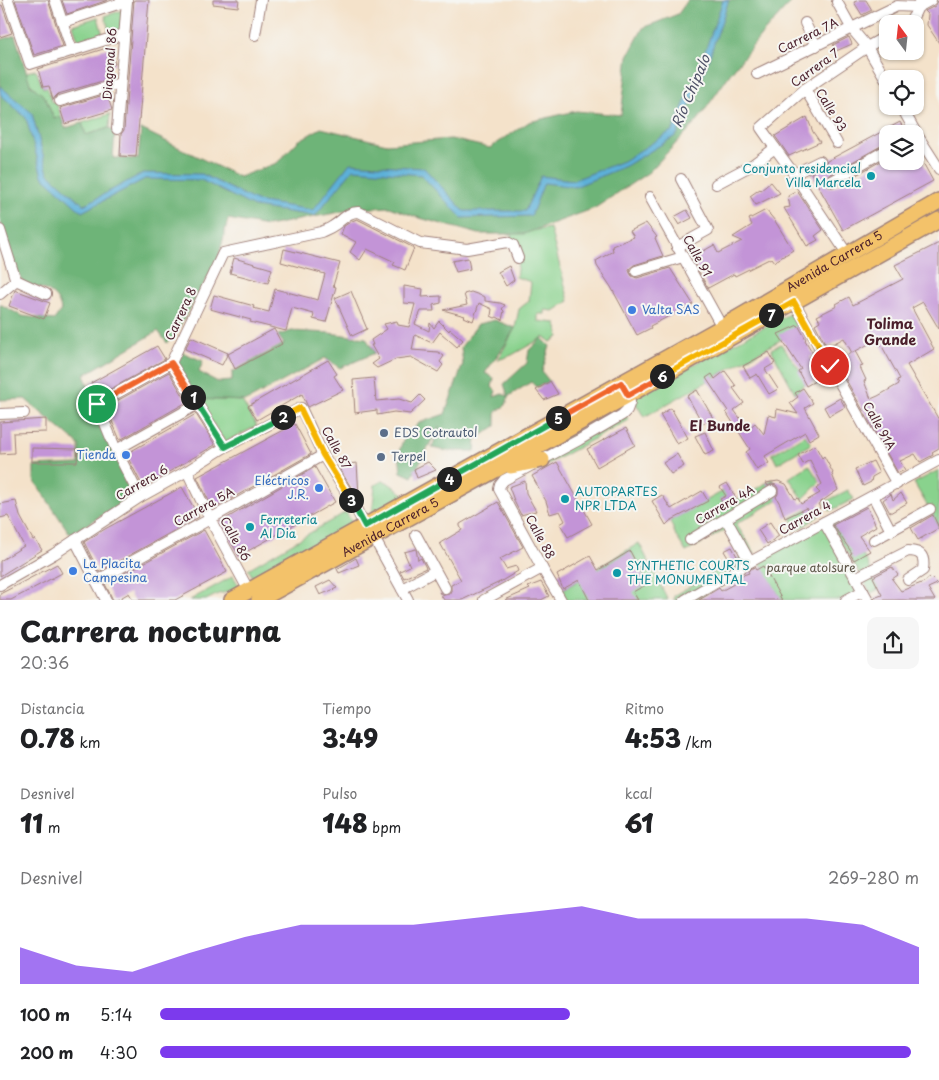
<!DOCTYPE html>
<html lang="es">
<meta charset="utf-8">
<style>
body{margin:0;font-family:"Playpen Sans",sans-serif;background:#f6f6f6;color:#202124;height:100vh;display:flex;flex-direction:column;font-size:19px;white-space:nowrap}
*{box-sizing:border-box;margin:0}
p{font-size:16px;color:#757577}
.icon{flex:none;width:28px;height:28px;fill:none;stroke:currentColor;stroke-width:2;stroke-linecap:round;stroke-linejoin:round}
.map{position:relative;height:600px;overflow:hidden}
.details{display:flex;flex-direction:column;background:#fff;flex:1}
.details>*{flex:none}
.needle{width:32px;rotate:345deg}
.tools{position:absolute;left:879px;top:15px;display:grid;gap:10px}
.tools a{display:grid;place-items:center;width:45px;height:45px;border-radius:10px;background:#fff;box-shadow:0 1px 4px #0004;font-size:25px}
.pin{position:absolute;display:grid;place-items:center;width:42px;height:42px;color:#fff;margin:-21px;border:2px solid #fff;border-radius:50%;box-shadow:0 1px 5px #0007}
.km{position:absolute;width:25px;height:25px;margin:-12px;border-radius:50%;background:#222;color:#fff;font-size:14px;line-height:25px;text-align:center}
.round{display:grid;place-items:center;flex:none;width:52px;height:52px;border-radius:10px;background:#f6f6f6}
.summary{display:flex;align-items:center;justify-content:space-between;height:85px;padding:0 20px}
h1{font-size:28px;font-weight:800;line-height:38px}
.stats{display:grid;grid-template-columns:repeat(3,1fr);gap:8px;height:85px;padding:5px 20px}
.stats div{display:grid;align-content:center}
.stats b{font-size:25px;font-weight:800}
.stats small{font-size:14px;font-weight:400}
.stats p{font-size:14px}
.chart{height:140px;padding:10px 20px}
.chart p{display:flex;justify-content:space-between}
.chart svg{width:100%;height:90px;margin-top:5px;fill:#7c3aed;opacity:.7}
ul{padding:0 20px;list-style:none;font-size:16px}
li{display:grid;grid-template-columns:80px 60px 1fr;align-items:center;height:38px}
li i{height:12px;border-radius:6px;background:#7c3aed}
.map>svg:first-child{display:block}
.green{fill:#89d28d;stroke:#6a785c}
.forest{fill:#6eb478;stroke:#5c6a52}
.water{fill:#5cb0d8;stroke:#536882}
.building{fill:#c394d7}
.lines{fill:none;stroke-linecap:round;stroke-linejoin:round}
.street-casing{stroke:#9f807a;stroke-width:12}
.primary-casing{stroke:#9f807a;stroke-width:18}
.street{stroke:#fff;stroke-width:10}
.primary{stroke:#f3c26a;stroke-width:15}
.split-1-casing{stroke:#fff;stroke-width:10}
.split-2-casing{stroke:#fff;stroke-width:10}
.split-3-casing{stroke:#fff;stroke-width:10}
.split-4-casing{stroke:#fff;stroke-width:10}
.split-5-casing{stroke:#fff;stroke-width:10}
.split-6-casing{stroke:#fff;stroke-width:10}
.split-7-casing{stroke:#fff;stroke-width:10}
.split-8-casing{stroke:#fff;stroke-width:10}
.split-1{stroke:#f0652b;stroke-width:6}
.split-2{stroke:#22a559;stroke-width:6}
.split-3{stroke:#f5b400;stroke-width:6}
.split-4{stroke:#22a559;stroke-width:6}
.split-5{stroke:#22a559;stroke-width:6}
.split-6{stroke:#f0652b;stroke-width:6}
.split-7{stroke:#f5b400;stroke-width:6}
.split-8{stroke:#f5b400;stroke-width:6}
.culture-dot{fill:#0f9aa8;stroke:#f6f6f2;stroke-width:2}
.shop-dot{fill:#3f7fe0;stroke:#f6f6f2;stroke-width:2}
.service-dot{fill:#5c6f8a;stroke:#f6f6f2;stroke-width:2}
.labels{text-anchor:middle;stroke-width:4;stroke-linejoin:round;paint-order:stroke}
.street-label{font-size:12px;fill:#4a1f2b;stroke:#f6f6f2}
.culture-label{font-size:12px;fill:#0d838f;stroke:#f6f6f2;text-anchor:start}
.shop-label{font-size:12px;fill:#366cbe;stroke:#f6f6f2;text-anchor:start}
.service-label{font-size:12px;fill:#4e5e75;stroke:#f6f6f2;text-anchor:start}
.park-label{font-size:12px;fill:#5d5548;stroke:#f6f6f2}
.water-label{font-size:14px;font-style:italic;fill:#505268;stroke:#f6f6f2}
.neighbourhood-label{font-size:14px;font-weight:bold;fill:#4a1f2b;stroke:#f6f6f2}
</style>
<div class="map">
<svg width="939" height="600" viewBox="0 0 939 600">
<rect width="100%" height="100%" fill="#f6f6f2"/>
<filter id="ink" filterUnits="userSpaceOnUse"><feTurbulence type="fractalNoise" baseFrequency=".02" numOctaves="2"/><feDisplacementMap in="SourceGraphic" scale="10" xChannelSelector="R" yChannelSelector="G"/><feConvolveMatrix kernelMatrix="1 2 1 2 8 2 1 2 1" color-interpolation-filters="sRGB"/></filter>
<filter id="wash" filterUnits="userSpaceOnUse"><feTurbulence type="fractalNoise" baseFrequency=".0096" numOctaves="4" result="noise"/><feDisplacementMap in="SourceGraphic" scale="20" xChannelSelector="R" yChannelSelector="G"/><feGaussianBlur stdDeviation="1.12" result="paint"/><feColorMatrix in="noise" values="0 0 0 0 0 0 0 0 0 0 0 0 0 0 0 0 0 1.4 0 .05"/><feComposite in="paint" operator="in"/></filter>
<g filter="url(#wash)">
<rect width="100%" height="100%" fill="#f4e2ca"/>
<g class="green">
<polygon points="123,10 120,31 110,34 105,16"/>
<polygon points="98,17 103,35 79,43 73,25"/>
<polygon points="36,70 43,88 47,87 52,102 56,101 61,116 54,119 45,97 30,84 26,72"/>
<polygon points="110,114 109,128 86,135 82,123"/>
<polygon points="550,228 569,301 554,311 545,310 545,314 538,314 538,321 556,323 559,337 551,342 544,337 512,355 498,360 515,328 519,309 529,301 531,282 516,277 518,261 512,246 511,234"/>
<polygon points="791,313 800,329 644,417 632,397"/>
<polygon points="781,344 808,381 795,393 771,349"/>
<polygon points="197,399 242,401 257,426 225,442"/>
<polygon points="617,406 629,420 507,486 498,475"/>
<polygon points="805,435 811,444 777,464 772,454"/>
<polygon points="809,465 820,482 803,499 789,478"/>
<polygon points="939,470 939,528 931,512 914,483"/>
<polygon points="773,479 782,497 736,524 755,553 745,558 751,568 695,600 674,600 674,596 741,557 725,530 686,552 676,536 670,521 725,490 733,502"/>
<polygon points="382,481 387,482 409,498 372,516 375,485"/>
<polygon points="848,490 854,499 830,511 825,502"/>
<polygon points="812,507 819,516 798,530 791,518"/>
<polygon points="346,512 352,523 254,579 248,569"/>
<polygon points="842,518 868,564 879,589 871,593 828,520"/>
<polygon points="824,524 862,591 845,600 782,600 758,559"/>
<polygon points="639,543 668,600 566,600 561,591"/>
<polygon points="233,576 241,589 218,594 206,600 190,600"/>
</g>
<g class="forest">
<path d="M 688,0 L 793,0 L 763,33 L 730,74 L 698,120 L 649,172 L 595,208 L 524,234 L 479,234 L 416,217 L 390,207 L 356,209 L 267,226 L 228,219 L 218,260 L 175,335 L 167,343 L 158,331 L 84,375 L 134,497 L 70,534 L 34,480 L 34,466 L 79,464 L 79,445 L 25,399 L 0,400 L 0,304 L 22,316 L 54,320 L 61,310 C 57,289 41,289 24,284 L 8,255 L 0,218 L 0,40 L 15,35 L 30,84 L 45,97 L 54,119 L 61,116 L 65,128 L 82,123 L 86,135 L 109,128 L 115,133 L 113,158 L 138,159 L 141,129 L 239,177 L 277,163 L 298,141 L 321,128 L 387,144 L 451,139 L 490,148 L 529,122 L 576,111 L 621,115 L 628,56 L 643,28 L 678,14 Z"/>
<polygon points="495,320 515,328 505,345 485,373 494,378 492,387 496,391 494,397 502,394 508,396 504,384 527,363 529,350 542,338 550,346 542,372 550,382 536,387 531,382 509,396 506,405 496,412 496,426 476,439 475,451 446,451 432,448 439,427 412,477 401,472 399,452 403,440 419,423 445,414 463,364 461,347 478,324"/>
<polygon points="292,331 329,333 366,338 375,353 340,368 325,358 247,401 197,399 174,361 179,351 203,361 199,372 218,382 232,381 232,372 284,344 278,335"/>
</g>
<polygon class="water" points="723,0 729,0 704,73 677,135 626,166 575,187 544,183 531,216 462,218 421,175 353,169 315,216 254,207 201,180 145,179 82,212 42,176 26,118 0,94 0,86 32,113 48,173 84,205 143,173 202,174 256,201 313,210 350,163 424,168 464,211 525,211 541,176 574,180 623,161 673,130 698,71"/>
<g id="blocks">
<g class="building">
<polygon points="15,0 48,0 63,46 34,55"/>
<polygon points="62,0 108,0 67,14"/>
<polygon points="134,0 149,0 136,157 120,156 121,134 124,130"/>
<polygon points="213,0 239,0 238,7 213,4"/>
<polygon points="859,0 866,0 872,10 862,15 854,2"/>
<polygon points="938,1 939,1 939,43 927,25 928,14 925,11 935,6"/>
<polygon points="2,5 12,33 0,37 0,6"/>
<polygon points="849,37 852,44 836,51 833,45"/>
<polygon points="110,47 115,64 105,67 109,79 58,94 55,97 53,100 49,86 43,87 38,69"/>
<polygon points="107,94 112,110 65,124 60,108"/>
<polygon points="807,117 813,132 820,142 789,156 775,136"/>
<polygon points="900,122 907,134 888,134 888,142 829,175 826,178 826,184 829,187 835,187 888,157 888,161 915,161 915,148 933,181 843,230 811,173 823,167 827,161"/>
<polygon points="771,182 780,193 756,205 750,196 760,189 761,190"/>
<polygon points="797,191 823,230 815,236 818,240 807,246 784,208 790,207 788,196"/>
<polygon points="687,210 692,218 679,225 674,217"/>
<polygon points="766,210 775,221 793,250 774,262 771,258 735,276 734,274 708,288 691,258 714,245 718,253 742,241 733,237 752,225 749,219"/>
<polygon points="357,219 414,248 405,270 393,265 395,262 367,249 360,260 350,252 356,242 341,234 344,226 352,221"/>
<polygon points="646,223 657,237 655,238 663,256 634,265 629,269 630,273 632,276 637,278 670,268 693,304 650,326 651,328 637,335 611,287 597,266 596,261 613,251 612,246 634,237 630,231"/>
<polygon points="939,243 939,329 923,302 912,308 934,349 907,365 939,420 939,448 932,452 933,455 920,462 915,454 900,461 905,470 898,473 845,378 837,360 855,351 863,366 860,367 866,380 864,381 871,399 878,396 899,384 897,380 900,379 878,339 852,353 844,338 827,347 815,324 820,321 817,316 837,306 836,304 849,297 853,305 903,279 895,265"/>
<polygon points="284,249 340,263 333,286 336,287 326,322 313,319 314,314 292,308 286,331 250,322 251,320 210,309 214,295 254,306 253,308 269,312 275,289 318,300 325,274 281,262"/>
<polygon points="234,258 272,269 268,283 230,273"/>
<polygon points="468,258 470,269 456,272 452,261"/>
<polygon points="509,266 514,280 506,286 498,272"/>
<polygon points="404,286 423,289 422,297 441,296 441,303 433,305 434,311 421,311 415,324 429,331 430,323 434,328 439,321 449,331 450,329 463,340 457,347 440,332 432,343 415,335 412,350 438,352 444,356 440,362 443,365 438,372 411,357 396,359 377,368 372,364 379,359 371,345 373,345 371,340 387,329 384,324 397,321 398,325 409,327 415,304 404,303"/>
<polygon points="15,290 50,303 44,319 9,306"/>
<polygon points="351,291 367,329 352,336 335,298"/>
<polygon points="471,292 485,297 485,301 500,303 505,305 502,309 504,311 502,320 497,317 495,318 491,316 492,309 479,303 473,321 464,317 465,316 443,310 467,305 464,294"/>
<polygon points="798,325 806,339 805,340 814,355 810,357 822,377 806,386 798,371 801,369 778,334"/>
<polygon points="274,329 282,344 235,369 228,354"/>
<polygon points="191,337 228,353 222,365 185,349"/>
<polygon points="157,346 165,359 98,396 91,383"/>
<polygon points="769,352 775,363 765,369 778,389 769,394 757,374 750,378 743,366"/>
<polygon points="328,360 337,374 334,376 343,390 308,407 302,394 257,420 248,406"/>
<polygon points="725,371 736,386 733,388 744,403 734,410 748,429 755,423 764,434 768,415 776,417 777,409 798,414 790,403 798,397 795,393 803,388 813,403 805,408 819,434 809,440 805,432 765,456 769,463 757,470 746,452 750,449 726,412 728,411 706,378 712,374 715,379"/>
<polygon points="169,372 187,402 120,440 106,407"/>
<polygon points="374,378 376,401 399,399 412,403 420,395 425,400 410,414 394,412 377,415 377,410 355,413 353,380"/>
<polygon points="550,381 558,394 544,400 536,390"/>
<polygon points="697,390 713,418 703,424 687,396"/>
<polygon points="840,398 845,407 829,416 824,407"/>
<polygon points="671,408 688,438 677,444 660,415"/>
<polygon points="196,414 215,445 143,487 126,454"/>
<polygon points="46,419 46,432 13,433 14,453 0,454 0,422"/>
<polygon points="295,424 311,454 213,509 197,477"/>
<polygon points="626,428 635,445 597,467 587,449"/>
<polygon points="705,432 714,451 705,455 695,436"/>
<polygon points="815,445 822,458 824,456 833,473 832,474 838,490 818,504 820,508 809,514 806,508 785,518 780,504 776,497 778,494 778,488 776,485 772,484 768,486 766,483 778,481 786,484 795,499 798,498 801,504 820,493 816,489 822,484 810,460 803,464 798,455"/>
<polygon points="32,448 78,449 77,462 32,462"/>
<polygon points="677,454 684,466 671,474 663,463"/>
<polygon points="873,461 879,473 872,477 871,482 863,486 855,469"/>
<polygon points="428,462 436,470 417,478 414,469"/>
<polygon points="557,462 592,524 568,537 560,524 565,521 560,511 550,514 546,501 532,476"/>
<polygon points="357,463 359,496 357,497 339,468 347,464"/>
<polygon points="315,467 335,502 239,556 220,522"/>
<polygon points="525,481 526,493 536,511 521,515 515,503 509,487"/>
<polygon points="727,483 736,498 724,505 720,499 726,496 720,487"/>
<polygon points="182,487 199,517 99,572 84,542 105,529"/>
<polygon points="702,491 708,501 670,521 666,525 652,501 662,495 671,509"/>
<polygon points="901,493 907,503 890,513 883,500 891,494 893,500"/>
<polygon points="16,501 20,516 33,540 35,539 42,550 0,576 0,561 24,546 8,516 0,518 0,504"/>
<polygon points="498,502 523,547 500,559 506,569 516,566 518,571 500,582 462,600 444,600 439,592 444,595 449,594 451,591 451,585 461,580 440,543 462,530 460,526 460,524"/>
<polygon points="867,507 876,526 859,536 870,551 854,560 850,554 852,553 833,525"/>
<polygon points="933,515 939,528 918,540 911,528"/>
<polygon points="770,522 779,536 767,544 758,530"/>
<polygon points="204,530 227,572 175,600 133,600 129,593 117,600 113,600 105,584"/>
<polygon points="732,547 739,560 732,564 724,551"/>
<polygon points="416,549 418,560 421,558 426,568 404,578 400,571 410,566 404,552"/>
<polygon points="630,551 647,584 633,592 638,600 589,600 579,580 563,589 557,575 590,556 598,570"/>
<polygon points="356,558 359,565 339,573 337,569"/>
<polygon points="57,564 62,573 11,600 0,600 0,594"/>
<polygon points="763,566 782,600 699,600 719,588 721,591 741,580 740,576 749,573 748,571 754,567 756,570"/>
<polygon points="892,567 898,575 892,579 901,591 924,582 930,577 937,584 928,588 935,600 875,600 874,598 882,595 873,577"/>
<polygon points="330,580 337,588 320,595 316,587"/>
<polygon points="541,582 549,596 541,600 505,600 530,589 528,587"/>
</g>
</g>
</g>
<g filter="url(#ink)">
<use href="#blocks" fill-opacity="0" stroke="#9f807a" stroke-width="1"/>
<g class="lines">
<defs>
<g id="street">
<polyline points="8,0 30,64 124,34"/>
<polyline points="55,0 72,51"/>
<polyline points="837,2 852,29 867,47 888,83"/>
<polyline points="63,22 127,1"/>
<polyline points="805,23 816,46"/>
<path d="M 906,24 C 914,19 917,11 919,2"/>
<polyline points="255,35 261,0"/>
<polyline points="757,74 897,6 918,7 931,0"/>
<polyline points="805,89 837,143"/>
<polyline points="60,101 120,83"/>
<polyline points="901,106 916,133 939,169"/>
<polyline points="117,129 127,0"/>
<polyline points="794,174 820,161"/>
<polyline points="832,181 888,149"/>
<polyline points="716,184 752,165 775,148"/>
<polyline points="650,197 722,327"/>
<polyline points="0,230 16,281"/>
<polyline points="677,247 708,230 681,179"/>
<polyline points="848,255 794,174 775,148 761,128 805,89 867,47 888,35"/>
<polyline points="636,271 683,257"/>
<polyline points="0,294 14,282 18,281 46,294"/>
<polyline points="794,302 897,484"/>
<polyline points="171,363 225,447"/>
<polyline points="0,414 24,413"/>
<polyline points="116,450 198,404"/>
<polyline points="187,471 210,519 249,591"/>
<polyline points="873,496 891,531"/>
<path d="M 140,497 L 116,450 L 97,404 L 171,363 L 223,253 L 321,232 C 325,230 329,229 333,226 C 342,221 348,211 359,212 L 420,243 L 467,249 L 507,242 L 513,245 L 518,258"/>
<polyline points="726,519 750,562"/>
<polyline points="824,522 868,600"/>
<polyline points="416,535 445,588"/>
<polyline points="374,538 408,600"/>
<polyline points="75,540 106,600"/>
<polyline points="690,540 772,491"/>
<polyline points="874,540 930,509"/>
<path d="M 855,578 L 908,551 C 922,551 925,557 923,570 L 908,580"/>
<polyline points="96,581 210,519 323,455"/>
<polyline points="0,585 54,554 140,497 187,471 225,447 301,408 323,455 353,503 365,526"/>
<polyline points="402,589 435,571"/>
<polyline points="484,600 542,568"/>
<polyline points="561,600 542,568 499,489 500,485 504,480 579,440 622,415 627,410 630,402 626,392"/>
<polyline points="685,600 750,562 939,460"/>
<polyline points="846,600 863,591"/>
</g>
<g id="primary">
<polyline points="511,466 542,460"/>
<path id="s1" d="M 232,600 L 722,327 L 939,201"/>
<path id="s2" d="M 259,600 L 497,469 L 939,220"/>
</g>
</defs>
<use href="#street" class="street-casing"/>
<use href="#primary" class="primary-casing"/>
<use href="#street" class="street"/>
<use href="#primary" class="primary"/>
</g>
</g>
<g class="lines" filter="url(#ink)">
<defs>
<polyline id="split-1" points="97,404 171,363 193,397"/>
<polyline id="split-2" points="193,397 225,447 283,417"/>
<polyline id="split-3" points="283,417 300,408 323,455 351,500"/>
<polyline id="split-4" points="351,500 365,526 449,479"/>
<polyline id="split-5" points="449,479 558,418"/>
<polyline id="split-6" points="558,418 621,383 628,395 662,376"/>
<polyline id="split-7" points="662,376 771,315"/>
<polyline id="split-8" points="771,315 794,302 830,366"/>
</defs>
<use href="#split-1" class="split-1-casing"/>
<use href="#split-2" class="split-2-casing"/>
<use href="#split-3" class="split-3-casing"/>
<use href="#split-4" class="split-4-casing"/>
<use href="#split-5" class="split-5-casing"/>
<use href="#split-6" class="split-6-casing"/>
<use href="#split-7" class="split-7-casing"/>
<use href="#split-8" class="split-8-casing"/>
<use href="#split-1" class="split-1"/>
<use href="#split-2" class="split-2"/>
<use href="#split-3" class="split-3"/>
<use href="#split-4" class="split-4"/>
<use href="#split-5" class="split-5"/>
<use href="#split-6" class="split-6"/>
<use href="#split-7" class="split-7"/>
<use href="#split-8" class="split-8"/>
</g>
<g class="culture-dot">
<circle cx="871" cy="176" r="5"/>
<circle cx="565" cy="499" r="5"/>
<circle cx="250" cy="527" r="5"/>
<circle cx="617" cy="573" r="5"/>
</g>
<g class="shop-dot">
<circle cx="632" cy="310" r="5"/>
<circle cx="126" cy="455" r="5"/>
<circle cx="319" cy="488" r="5"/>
<circle cx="73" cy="571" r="5"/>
</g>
<g class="service-dot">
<circle cx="384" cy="433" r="5"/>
<circle cx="381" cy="457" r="5"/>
</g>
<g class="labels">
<g class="street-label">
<text transform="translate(808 36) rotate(-26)" y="4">Carrera 7A</text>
<text transform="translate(110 64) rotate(-86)" y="4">Diagonal 86</text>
<text transform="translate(815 68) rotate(-36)" y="4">Carrera 7</text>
<text transform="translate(831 110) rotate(59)" y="4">Calle 93</text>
<text transform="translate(697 256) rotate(61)" y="4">Calle 91</text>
<text dy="4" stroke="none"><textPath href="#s1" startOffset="691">Avenida Carrera 5</textPath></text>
<text transform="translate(181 314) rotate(-65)" y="4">Carrera 8</text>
<text transform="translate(879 426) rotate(61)" y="4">Calle 91A</text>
<text transform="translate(336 448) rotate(61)" y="4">Calle 87</text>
<text transform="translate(142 483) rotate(-30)" y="4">Carrera 6</text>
<text transform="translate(725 505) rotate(-30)" y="4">Carrera 4A</text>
<text transform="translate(204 507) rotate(-29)" y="4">Carrera 5A</text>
<text transform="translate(805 518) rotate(-29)" y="4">Carrera 4</text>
<text dy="4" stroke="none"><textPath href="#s2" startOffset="150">Avenida Carrera 5</textPath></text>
<text transform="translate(540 537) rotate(62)" y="4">Calle 88</text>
<text transform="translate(235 539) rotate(61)" y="4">Calle 86</text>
</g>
<g class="culture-label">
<text x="861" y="173" text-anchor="end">Conjunto residencial<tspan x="861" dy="14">Villa Marcela</tspan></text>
<text x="575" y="496">AUTOPARTES<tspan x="575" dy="14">NPR LTDA</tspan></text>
<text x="260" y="524">Ferreteria<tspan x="260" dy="14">Al Dia</tspan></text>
<text x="627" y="570">SYNTHETIC COURTS<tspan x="627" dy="14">THE MONUMENTAL</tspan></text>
</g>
<g class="shop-label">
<text x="642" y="314">Valta SAS</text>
<text x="116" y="459" text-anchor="end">Tienda</text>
<text x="309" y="485" text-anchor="end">Eléctricos<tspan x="309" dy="14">J.R.</tspan></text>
<text x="83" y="568">La Placita<tspan x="83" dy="14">Campesina</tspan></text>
</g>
<g class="service-label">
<text x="394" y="437">EDS Cotrautol</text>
<text x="391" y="461">Terpel</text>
</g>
<g class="park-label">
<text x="811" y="572">parque atolsure</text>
</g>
<g class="water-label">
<text transform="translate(691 91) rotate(-67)" y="5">Río Chipalo</text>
</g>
<g class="neighbourhood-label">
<text x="890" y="329">Tolima<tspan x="890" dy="16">Grande</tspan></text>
<text x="720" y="431">El Bunde</text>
</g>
</g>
</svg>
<div class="tools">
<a><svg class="needle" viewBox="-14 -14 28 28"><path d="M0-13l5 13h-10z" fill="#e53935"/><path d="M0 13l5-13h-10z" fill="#757577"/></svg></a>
<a><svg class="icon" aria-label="locate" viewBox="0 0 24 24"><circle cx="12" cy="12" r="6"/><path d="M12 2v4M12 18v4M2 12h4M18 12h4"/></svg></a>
<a><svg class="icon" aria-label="layers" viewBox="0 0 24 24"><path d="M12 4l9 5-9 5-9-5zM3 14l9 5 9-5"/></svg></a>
</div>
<div class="pin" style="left:97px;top:404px;background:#1e9e55"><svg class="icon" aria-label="arrive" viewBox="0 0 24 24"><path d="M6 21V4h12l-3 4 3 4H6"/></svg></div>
<div class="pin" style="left:830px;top:366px;background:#d93025"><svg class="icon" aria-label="check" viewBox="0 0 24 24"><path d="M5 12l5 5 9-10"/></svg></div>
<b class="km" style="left:193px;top:397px">1</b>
<b class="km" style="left:283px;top:417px">2</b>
<b class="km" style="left:351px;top:500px">3</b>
<b class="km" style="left:449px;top:479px">4</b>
<b class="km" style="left:558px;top:418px">5</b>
<b class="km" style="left:662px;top:376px">6</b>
<b class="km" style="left:771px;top:315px">7</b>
</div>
<section class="details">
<div class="summary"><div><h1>Carrera nocturna</h1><p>20:36</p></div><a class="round"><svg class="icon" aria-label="share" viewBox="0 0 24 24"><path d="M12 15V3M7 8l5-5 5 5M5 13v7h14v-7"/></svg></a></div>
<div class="stats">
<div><p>Distancia</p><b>0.78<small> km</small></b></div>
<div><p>Tiempo</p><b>3:49</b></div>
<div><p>Ritmo</p><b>4:53<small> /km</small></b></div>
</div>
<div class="stats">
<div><p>Desnivel</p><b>11<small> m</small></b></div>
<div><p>Pulso</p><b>148<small> bpm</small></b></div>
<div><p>kcal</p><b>61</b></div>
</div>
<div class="chart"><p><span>Desnivel</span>269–280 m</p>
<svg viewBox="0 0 160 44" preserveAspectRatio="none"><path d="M0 44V26L10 35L20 38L30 29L40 21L50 15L60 15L70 15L80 12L90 9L100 6L110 12L120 12L130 12L140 12L150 15L160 26V44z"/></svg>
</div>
<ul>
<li><b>100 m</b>5:14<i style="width:54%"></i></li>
<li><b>200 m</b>4:30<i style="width:99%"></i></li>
</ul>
</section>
